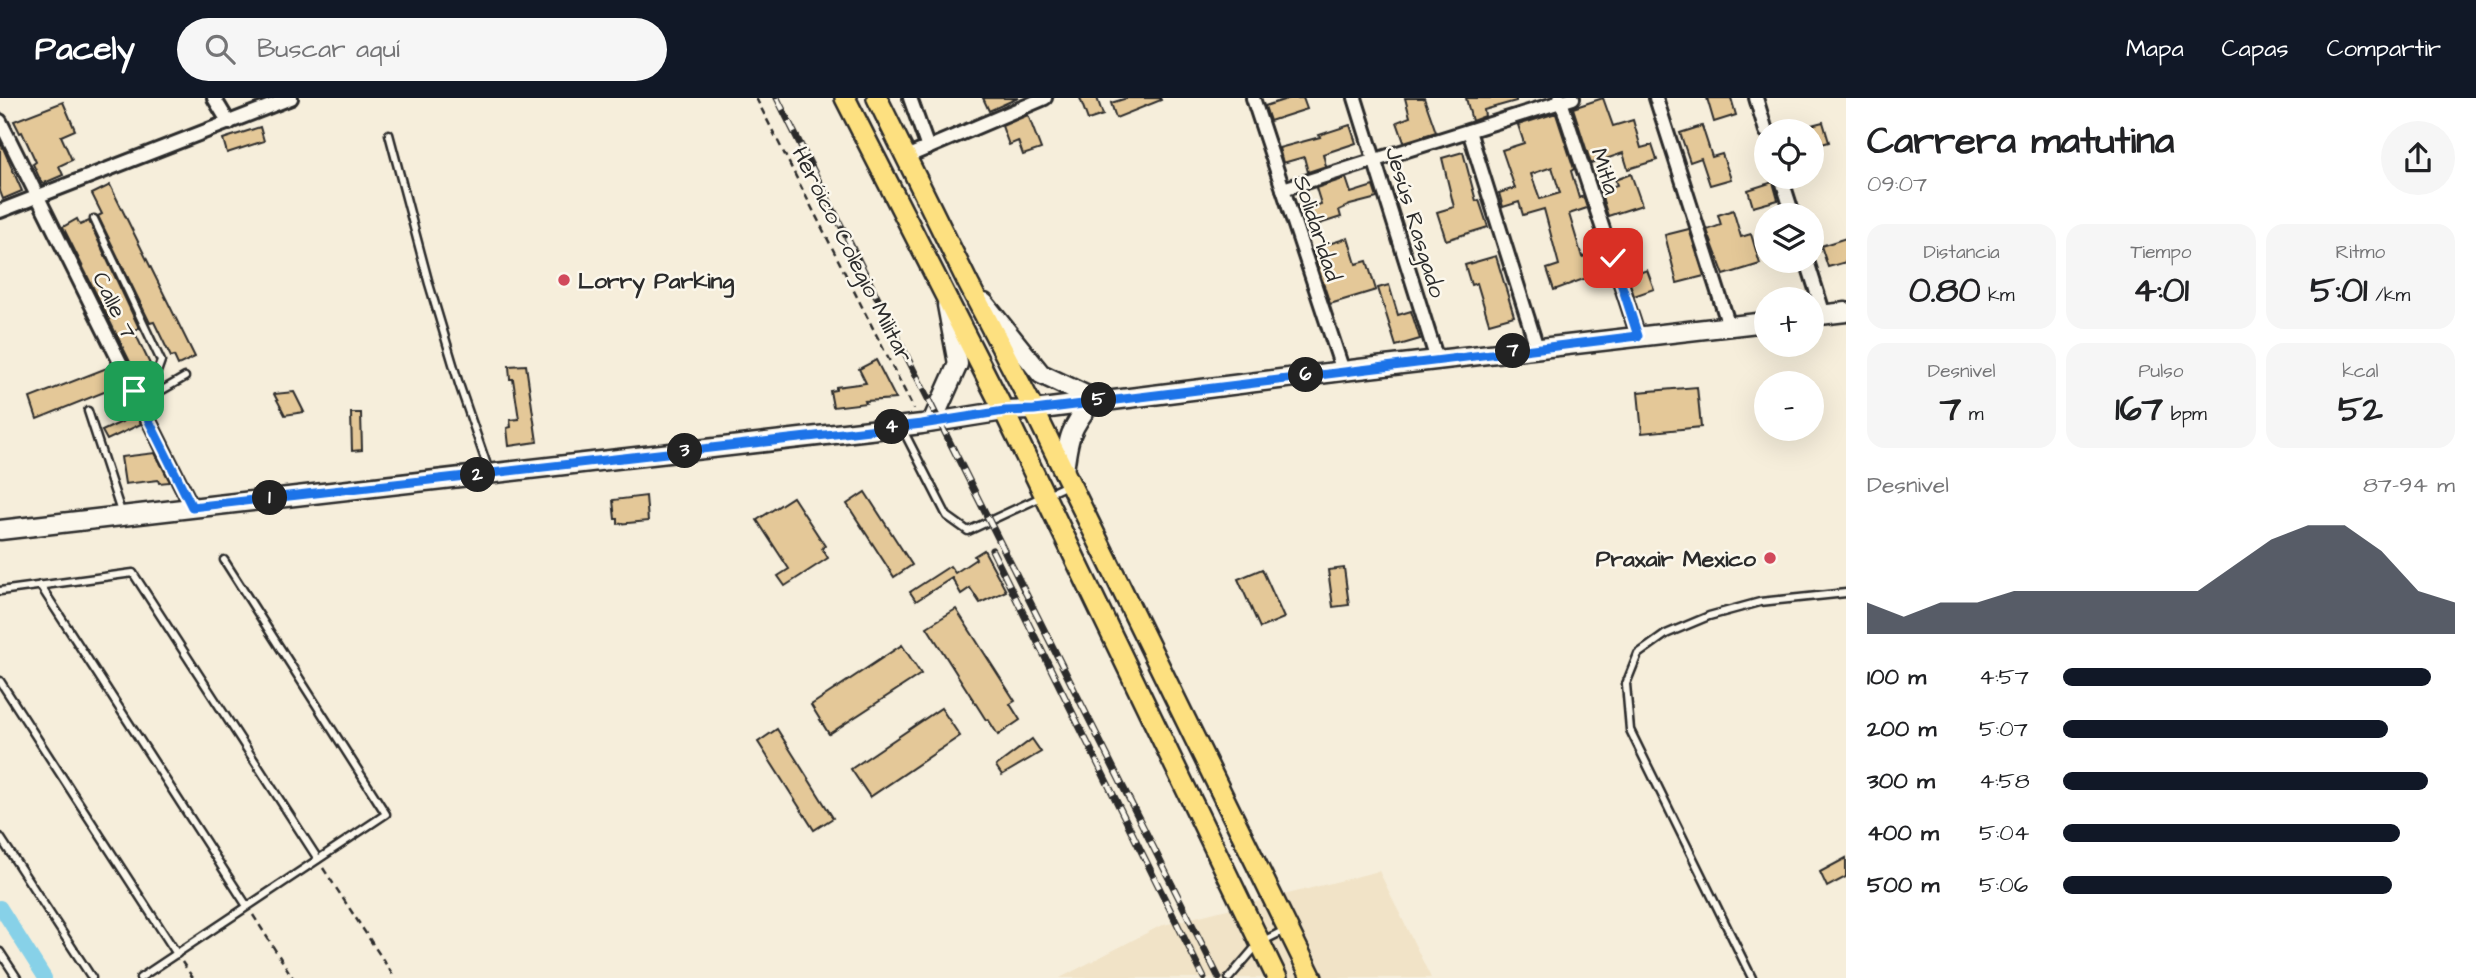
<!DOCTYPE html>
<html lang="es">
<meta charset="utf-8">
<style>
body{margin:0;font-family:"Architects Daughter",sans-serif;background:#f6f6f6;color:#202124;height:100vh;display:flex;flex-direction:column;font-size:26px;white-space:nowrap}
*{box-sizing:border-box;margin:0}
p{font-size:23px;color:#757577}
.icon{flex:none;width:38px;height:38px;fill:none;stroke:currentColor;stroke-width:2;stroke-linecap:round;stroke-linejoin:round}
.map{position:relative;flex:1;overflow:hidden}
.details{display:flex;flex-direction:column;background:#fff;width:630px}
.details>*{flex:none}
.fabs{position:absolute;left:1754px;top:21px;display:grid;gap:14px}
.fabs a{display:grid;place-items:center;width:70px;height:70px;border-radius:50%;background:#fff;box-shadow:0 7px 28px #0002;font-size:35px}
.pin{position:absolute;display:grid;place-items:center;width:60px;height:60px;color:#fff;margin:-30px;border-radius:14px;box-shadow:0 4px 10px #0006}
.km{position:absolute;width:35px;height:35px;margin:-18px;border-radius:50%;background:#222;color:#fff;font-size:19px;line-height:35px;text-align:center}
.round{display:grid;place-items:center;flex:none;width:74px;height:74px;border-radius:37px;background:#f6f6f6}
.headline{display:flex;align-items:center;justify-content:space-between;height:119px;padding:0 21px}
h1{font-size:38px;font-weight:700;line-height:52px}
.figures{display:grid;grid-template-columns:repeat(3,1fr);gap:10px;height:119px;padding:7px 21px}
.figures div{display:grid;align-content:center;border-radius:18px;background:#f6f6f6;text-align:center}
.figures b{font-size:35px;font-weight:700}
.figures small{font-size:19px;font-weight:400}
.figures p{font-size:19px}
.chart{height:196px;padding:14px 21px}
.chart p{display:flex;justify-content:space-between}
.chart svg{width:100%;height:126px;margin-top:7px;fill:#111827;opacity:.7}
ul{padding:0 21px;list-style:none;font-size:23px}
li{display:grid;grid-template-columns:112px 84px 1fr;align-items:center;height:52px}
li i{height:18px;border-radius:9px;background:#111827}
header{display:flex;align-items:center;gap:42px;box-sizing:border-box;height:98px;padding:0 35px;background:#111827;color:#fff}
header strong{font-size:33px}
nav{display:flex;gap:38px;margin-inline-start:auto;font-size:24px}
.search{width:490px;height:63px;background:#f6f6f6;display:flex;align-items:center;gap:18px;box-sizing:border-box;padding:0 24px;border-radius:38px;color:#757577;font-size:26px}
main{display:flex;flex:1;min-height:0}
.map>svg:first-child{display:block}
.built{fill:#f1e3c7}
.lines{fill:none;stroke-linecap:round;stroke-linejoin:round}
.canal{stroke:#87d1e8;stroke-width:14}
.building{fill:#e4c898;stroke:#2b2b2b;stroke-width:2;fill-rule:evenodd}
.service-casing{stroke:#2b2b2b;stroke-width:11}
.minor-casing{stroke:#2b2b2b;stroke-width:18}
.secondary-casing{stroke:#2b2b2b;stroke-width:23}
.primary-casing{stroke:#2b2b2b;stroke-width:24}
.path{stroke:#2b2b2b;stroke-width:2.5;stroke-dasharray:7 5;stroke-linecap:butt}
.service{stroke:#fbf7ec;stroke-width:6}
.minor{stroke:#fbf7ec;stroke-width:12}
.secondary{stroke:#fbf7ec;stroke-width:18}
.primary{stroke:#fde080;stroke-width:19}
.rail-casing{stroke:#2b2b2b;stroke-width:7}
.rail{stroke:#fbf7ec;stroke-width:4.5;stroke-dasharray:13;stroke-linecap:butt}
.route-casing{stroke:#fff;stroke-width:14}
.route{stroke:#1a73e8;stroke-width:9}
.poi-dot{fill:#d1495b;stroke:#fbf7ec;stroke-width:2.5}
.labels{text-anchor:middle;stroke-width:5;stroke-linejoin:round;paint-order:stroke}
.street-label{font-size:23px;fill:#2b2b2b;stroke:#fbf7ec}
.poi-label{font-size:23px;font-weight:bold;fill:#2b2b2b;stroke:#fbf7ec;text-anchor:start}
</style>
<header>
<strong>Pacely</strong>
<div class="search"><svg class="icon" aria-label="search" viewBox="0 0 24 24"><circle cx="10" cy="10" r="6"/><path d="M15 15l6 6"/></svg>Buscar aquí</div>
<nav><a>Mapa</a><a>Capas</a><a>Compartir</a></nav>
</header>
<main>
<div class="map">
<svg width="1846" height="880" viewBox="0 0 1846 880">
<rect width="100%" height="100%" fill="#f6eedb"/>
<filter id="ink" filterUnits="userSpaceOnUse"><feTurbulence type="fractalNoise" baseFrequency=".0143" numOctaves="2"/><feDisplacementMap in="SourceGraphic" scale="14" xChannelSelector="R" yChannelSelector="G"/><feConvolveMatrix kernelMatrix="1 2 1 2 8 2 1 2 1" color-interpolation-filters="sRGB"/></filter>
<g filter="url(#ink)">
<polygon class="built" points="1379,773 1431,880 1060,880 1160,828"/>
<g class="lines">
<polyline class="canal" points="0,809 45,880"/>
</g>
<g class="building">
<polygon points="983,0 1018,0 989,13"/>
<polygon points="1080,0 1097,0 1103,17 1088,22"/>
<polygon points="1127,0 1160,0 1161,2 1116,20 1111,5"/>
<polygon points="1290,0 1303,0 1307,11 1270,23 1265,8"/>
<polygon points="1405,0 1424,0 1436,34 1404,44 1397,24 1410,19"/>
<polygon points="1466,0 1516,0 1516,3 1484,12 1485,18 1472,23"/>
<polygon points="1603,0 1613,28 1633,22 1641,50 1652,47 1657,62 1628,71 1623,55 1591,66 1573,10"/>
<polygon points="1707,0 1731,0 1736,17 1714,24"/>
<polygon points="63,4 75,32 61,38 72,62 59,68 63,77 42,86 33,66 36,64 22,34 20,35 14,23"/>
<path d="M 1553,16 L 1556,16 L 1574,71 L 1571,73 L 1579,100 L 1583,98 L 1587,110 L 1569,116 L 1582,159 L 1597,155 L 1603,174 L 1554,192 L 1547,171 L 1559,167 L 1544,111 L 1523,117 L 1519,104 L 1503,109 L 1499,95 L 1515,90 L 1502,52 L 1524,45 L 1518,27 ZM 1552,69 L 1560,95 L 1540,101 L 1531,76 Z"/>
<polygon points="1028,17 1041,51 1023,57 1018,43 1009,47 1002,28"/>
<polygon points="1823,24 1829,44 1811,49 1811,27"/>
<polygon points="1350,27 1356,45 1323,56 1326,68 1308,74 1304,59 1283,65 1279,50 1320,39 1319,37"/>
<polygon points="1702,28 1712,59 1722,56 1731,81 1710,87 1701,60 1690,64 1680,35"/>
<polygon points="260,29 264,43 227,55 223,41"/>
<polygon points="0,43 22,93 3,101 0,93"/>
<polygon points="1463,54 1476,103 1479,102 1488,129 1446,142 1437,114 1454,109 1442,60"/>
<polygon points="1631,76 1642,107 1608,118 1600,93 1617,87 1615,82"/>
<polygon points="1346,80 1351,95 1373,88 1377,100 1350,107 1339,112 1341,119 1313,128 1307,111 1321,106 1316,90"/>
<polygon points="1773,84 1778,102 1753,109 1748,92"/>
<polygon points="110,87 195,259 178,267 174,258 171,259 154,224 150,225 98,118 102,116 92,96"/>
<polygon points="1733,112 1741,139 1751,136 1760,166 1724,177 1707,132 1721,127 1718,117"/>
<polygon points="77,121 80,127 89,123 139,230 134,233 150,266 147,267 151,274 139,282 63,129"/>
<polygon points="1689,131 1704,178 1677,185 1665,137"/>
<polygon points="1348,140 1356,166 1367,163 1376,192 1330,206 1312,151"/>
<polygon points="1846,140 1846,164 1828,169 1821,148"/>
<polygon points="1496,158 1514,218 1489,225 1477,185 1471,187 1465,167"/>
<polygon points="1647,172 1654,191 1634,198 1628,179"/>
<polygon points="1389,187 1398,217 1411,213 1420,241 1396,248 1378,190"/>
<polygon points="876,262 896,301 865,303 866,305 833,309 830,293 836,292 836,289 866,285 859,271"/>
<polygon points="526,267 537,344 509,348 507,330 511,329 510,322 519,321 513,281 510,281 509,268"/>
<polygon points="112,268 141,326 107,342 102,333 124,323 109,292 37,321 30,300"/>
<polygon points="1697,289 1701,329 1642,335 1638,294"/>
<polygon points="294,294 304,314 285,317 274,296"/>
<polygon points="351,315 361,315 362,352 352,353"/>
<polygon points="155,355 170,384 159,385 158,382 125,386 121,359"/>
<polygon points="865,394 912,467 894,479 847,406"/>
<polygon points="646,398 648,423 618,426 618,421 615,421 613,402"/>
<polygon points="793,399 825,448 822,450 828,460 785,488 778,478 789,471 757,422"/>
<polygon points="984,452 1006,493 980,505 970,490 961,496 952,480 916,503 910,494 950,468 955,475 976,461 974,458"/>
<polygon points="1344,470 1349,507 1333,509 1328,472"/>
<polygon points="1262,471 1284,520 1260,530 1238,481"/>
<polygon points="956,511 1015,603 1010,606 1020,622 998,637 988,621 986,622 927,529"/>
<polygon points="902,547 921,576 829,636 811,607"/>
<polygon points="941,610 960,638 870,699 851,671"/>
<polygon points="777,631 833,720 814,732 758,644"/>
<polygon points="1032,641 1041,654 1002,677 996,668"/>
<polygon points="1846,760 1846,779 1827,789 1820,774"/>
</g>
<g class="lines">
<defs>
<g id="service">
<polyline points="389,36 429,186 459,286 489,373"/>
<polyline points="94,121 161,263 156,277 134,293"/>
<polyline points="140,305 185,279"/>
<polyline points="88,313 122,417"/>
<polyline points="902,330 947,418 968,433 1067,387"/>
<polyline points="40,487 247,808"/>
<polyline points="0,493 133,475 318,761"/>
<polyline points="0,583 177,856"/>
<polyline points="0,739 92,880"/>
<polyline points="0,854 17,880"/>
<polyline points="140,880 386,716 224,462"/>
<polyline points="1229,880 1259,845 1285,832"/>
<polyline points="1752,880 1630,632 1626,586 1638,556 1666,536 1709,518 1760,504 1846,495"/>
</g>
<g id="minor">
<polyline points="214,0 229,25"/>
<polyline points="910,0 928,50"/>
<polyline points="1253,0 1343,273"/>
<polyline points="1355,0 1437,262"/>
<polyline points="1560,0 1638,238"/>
<polyline points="1656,0 1729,228"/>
<polyline points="1756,0 1766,33"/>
<polyline points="0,23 192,409"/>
<polyline points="1469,33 1537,250"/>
<polyline points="906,59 1045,0"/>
<polyline points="1781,79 1793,117"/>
<polyline points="1283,91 1573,0"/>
<polyline points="0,113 291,0"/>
<polyline points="1807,163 1824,217"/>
</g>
<g id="secondary">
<polyline points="984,205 1041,276 1098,303"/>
<polyline points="1811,218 1846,214"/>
<polyline points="932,324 958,266 947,207"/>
<path d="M 1064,374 C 1068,339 1070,331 1092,303"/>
<polyline points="0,432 922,326 1004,313 1034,312 1359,271 1766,224"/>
</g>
<g id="primary">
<polyline points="845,0 1004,313 1277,880"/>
<polyline points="877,0 968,185 1034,312 1312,880"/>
</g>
</defs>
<use href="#service" class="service-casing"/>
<use href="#minor" class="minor-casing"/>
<use href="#secondary" class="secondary-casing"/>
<use href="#primary" class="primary-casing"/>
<g class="path">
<polyline points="756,0 914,311"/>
<polyline points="323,770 395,880"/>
<polyline points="253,817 293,880"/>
<polyline points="182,864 193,880"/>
</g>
<use href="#service" class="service"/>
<use href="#minor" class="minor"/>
<use href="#secondary" class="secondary"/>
<use href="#primary" class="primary"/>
<defs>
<g id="rail">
<polyline points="777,0 1219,880"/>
<polyline points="992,452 1204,880"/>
</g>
</defs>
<use href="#rail" class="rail-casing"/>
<use href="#rail" class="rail"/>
</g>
</g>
<g class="lines" filter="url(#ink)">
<defs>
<polyline id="route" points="134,293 192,409 922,326 1004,313 1034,312 1638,238 1613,160"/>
</defs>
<use href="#route" class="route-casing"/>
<use href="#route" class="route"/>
</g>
<g class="poi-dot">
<circle cx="564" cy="182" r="7"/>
<circle cx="1770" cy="460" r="7"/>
</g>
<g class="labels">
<g class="street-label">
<text transform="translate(1606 73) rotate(72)" y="8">Mitla</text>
<text transform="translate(1416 124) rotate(73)" y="8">Jesús Rasgado</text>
<text transform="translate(1318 130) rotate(72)" y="8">Solidaridad</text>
<text transform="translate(853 156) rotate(63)" y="8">Heróico Colegio Militar</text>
<text transform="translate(115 207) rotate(64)" y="8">Calle 7</text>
</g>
<g class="poi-label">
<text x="578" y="190">Lorry Parking</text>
<text x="1756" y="468" text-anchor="end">Praxair Mexico</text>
</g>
</g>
</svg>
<div class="fabs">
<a><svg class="icon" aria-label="locate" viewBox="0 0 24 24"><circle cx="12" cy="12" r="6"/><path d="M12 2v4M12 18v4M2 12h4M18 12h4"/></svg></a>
<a><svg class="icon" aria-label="layers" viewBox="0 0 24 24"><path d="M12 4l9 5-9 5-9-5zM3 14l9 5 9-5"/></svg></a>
<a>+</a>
<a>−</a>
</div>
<div class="pin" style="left:134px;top:293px;background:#1e9e55"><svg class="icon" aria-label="arrive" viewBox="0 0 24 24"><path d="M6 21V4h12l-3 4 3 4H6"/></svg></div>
<div class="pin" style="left:1613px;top:160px;background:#d93025"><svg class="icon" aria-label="check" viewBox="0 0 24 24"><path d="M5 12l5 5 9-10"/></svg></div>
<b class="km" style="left:270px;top:400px">1</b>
<b class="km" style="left:478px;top:377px">2</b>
<b class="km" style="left:685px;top:353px">3</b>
<b class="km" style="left:892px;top:329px">4</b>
<b class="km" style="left:1099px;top:302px">5</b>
<b class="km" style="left:1306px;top:277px">6</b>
<b class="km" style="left:1513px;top:253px">7</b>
</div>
<section class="details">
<div class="headline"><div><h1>Carrera matutina</h1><p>09:07</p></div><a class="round"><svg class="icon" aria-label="share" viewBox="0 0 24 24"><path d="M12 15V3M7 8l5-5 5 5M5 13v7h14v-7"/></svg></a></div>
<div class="figures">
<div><p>Distancia</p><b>0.80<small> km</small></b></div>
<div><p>Tiempo</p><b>4:01</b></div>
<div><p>Ritmo</p><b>5:01<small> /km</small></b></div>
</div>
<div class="figures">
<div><p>Desnivel</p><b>7<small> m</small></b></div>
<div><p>Pulso</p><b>167<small> bpm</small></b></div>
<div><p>kcal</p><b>52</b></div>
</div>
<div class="chart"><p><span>Desnivel</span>87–94 m</p>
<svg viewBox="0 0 160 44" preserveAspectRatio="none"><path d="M0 44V33L10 38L20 33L30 33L40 29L50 29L60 29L70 29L80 29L90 29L100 20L110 11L120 6L130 6L140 15L150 29L160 33V44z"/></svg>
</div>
<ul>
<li><b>100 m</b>4:57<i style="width:94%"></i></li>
<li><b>200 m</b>5:07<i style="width:83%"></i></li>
<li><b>300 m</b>4:58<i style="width:93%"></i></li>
<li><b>400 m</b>5:04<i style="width:86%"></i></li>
<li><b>500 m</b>5:06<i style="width:84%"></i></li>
</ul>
</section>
</main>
